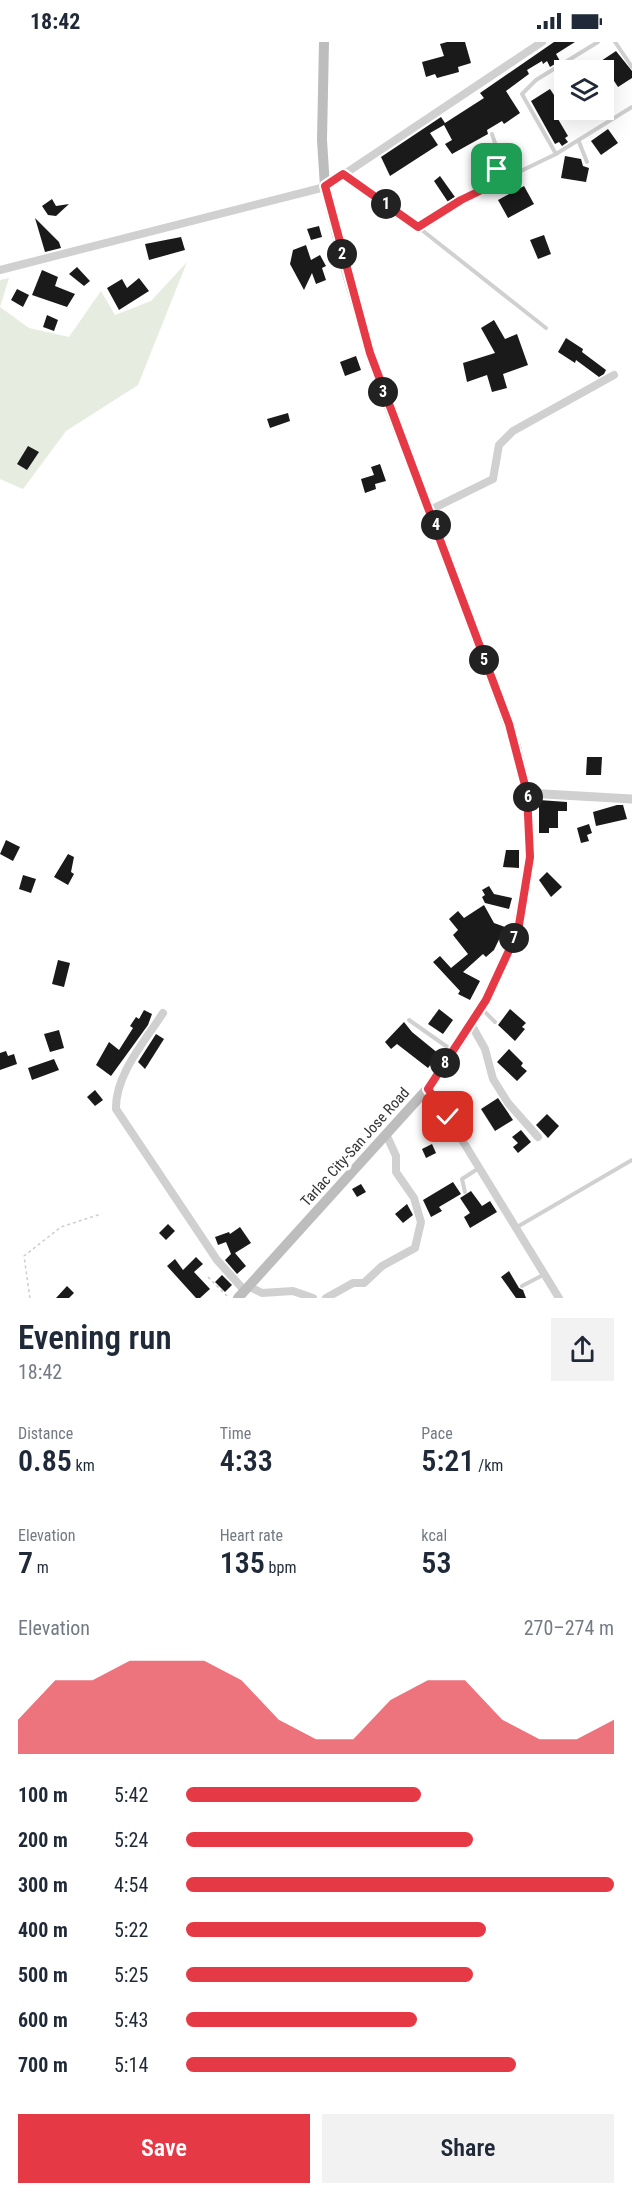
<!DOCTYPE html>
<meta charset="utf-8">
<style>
body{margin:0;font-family:"Roboto Condensed",sans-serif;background:#f2f2f3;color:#1f2937;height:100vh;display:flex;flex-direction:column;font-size:22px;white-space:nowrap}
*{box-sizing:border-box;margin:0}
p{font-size:20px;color:#747a83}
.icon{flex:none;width:33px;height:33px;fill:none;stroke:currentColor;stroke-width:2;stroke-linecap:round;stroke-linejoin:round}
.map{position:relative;height:1256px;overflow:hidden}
.details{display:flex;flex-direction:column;background:#fff;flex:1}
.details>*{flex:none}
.fabs{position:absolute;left:554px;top:18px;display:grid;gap:12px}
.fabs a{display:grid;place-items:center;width:60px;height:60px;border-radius:0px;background:#fff;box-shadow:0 6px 24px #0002;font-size:30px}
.pin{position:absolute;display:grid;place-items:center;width:51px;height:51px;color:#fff;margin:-26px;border-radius:12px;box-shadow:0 3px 9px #0006}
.km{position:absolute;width:30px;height:30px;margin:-15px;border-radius:50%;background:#222;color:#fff;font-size:16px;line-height:30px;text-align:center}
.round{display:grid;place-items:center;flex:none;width:63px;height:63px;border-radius:0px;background:#f2f2f3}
.summary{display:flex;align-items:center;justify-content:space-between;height:102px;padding:0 18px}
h1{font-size:33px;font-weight:600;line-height:45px}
.metrics{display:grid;grid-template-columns:repeat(3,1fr);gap:9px;height:102px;padding:6px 18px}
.metrics div{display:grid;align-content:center}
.metrics b{font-size:30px;font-weight:600}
.metrics small{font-size:16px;font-weight:400}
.metrics p{font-size:16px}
.chart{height:168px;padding:12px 18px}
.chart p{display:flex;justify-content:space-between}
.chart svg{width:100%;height:108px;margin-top:6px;fill:#e63946;opacity:.7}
.primary-button{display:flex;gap:12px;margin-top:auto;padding:12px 18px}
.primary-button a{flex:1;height:69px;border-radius:0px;background:#e63946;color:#fff;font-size:24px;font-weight:600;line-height:69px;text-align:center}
.primary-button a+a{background:#f2f2f3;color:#1f2937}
ul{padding:0 18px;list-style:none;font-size:20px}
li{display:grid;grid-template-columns:96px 72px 1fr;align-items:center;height:45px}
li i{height:15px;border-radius:8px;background:#e63946}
.status{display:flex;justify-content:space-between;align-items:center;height:42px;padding:0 30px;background:#fff;direction:ltr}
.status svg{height:16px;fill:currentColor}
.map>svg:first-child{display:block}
.green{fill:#e6ecdf}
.building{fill:#1a1a1a}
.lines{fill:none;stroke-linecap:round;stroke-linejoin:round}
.path{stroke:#cdcdcd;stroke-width:1.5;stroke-dasharray:3 3;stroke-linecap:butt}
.service{stroke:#d0d0d0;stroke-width:4}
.minor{stroke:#d0d0d0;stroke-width:8}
.tertiary{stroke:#d0d0d0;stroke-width:9}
.secondary{stroke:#bdbdbd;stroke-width:10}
.route-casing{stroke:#fff;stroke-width:12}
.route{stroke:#e63946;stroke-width:8}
.labels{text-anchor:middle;stroke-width:6;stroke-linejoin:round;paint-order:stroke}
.street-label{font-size:15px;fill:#333;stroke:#fff}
</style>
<div class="status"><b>18:42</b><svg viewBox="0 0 49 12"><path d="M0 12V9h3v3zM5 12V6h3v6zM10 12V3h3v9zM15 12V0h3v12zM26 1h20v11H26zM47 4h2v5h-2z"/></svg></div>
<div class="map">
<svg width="632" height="1256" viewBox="0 0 632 1256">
<rect width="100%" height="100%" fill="#fff"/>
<polygon class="green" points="187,220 138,343 66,389 23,447 0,437 0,238 9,236 0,265 29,286 69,295 101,249 115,273 151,259"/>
<g class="building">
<polygon points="447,0 465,0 471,21 458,25 459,30 437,36 435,32 426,35 422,20 444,14 440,2"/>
<polygon points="554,0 575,0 556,12 560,19 550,25 547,19 543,22 542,19 527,28 529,32 506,49 520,71 504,82 502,79 487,88 488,92 452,112 445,102 452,98 444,83 430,91 438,103 390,134 381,115 441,75 445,81 484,56 480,51"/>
<polygon points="616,9 632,29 632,36 618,45 601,19"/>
<polygon points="550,47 558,59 554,61 562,74 558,77 568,94 565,96 568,100 562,104 559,100 555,102 531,59"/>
<polygon points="608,87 618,101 601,113 591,99"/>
<polygon points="565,114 581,117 583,124 589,126 586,140 561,136"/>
<polygon points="440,134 455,155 448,160 434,139"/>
<polygon points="524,144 534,162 508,176 498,158"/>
<polygon points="52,157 56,164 69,162 56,174 48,173 42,164"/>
<polygon points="35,176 59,200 61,206 45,210"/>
<polygon points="319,184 322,195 311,198 307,187"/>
<polygon points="544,193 551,212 538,217 530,198"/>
<polygon points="181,195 185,208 149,218 145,202"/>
<polygon points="306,203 311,218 320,213 326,224 322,226 326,238 316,242 312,231 304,248 290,222 293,208"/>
<polygon points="77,225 90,239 84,244 69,232"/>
<polygon points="42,228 58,235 55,244 75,252 67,265 32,253"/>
<polygon points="139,236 149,249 119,268 107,246 122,237 127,246"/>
<polygon points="17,247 29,253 23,265 11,258"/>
<polygon points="47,273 58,278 54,289 43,285"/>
<polygon points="494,278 505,297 517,292 528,323 503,332 507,346 492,350 487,333 467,340 463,321 495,311 481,286"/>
<polygon points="566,296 583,307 582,310 606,328 604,332 599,335 576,318 575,321 558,310"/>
<polygon points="356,314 361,328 345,334 340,320"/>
<polygon points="288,371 290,379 270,386 267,377"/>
<polygon points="28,404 39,410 27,428 17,422"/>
<polygon points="380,422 386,439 375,442 376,447 365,451 361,437 374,433 371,425"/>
<polygon points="587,715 602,715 601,733 586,733"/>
<polygon points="539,758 567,760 567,769 558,769 558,786 549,786 549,791 539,791"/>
<polygon points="617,763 623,763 627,777 596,784 593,770"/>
<polygon points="589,782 592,791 587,793 589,799 581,801 577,786"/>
<polygon points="6,798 20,805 13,819 0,812"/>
<polygon points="506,808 519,808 519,826 503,825"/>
<polygon points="68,812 74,815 71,830 74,832 68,843 54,835"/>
<polygon points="547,830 562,845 551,855 539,838"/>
<polygon points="23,833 36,837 31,851 19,847"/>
<polygon points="489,844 494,852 512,856 509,867 485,861 482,855 485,853 482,848"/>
<polygon points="484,863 494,881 505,885 494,908 486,915 483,912 463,930 480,939 470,958 458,952 460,949 433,920 440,914 451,926 468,912 453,893 458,888 449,877 458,869 464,876"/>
<polygon points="58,918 70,921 64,945 52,942"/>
<polygon points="439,967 453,978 443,992 428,982"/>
<polygon points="510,967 526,981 522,985 525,987 515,999 498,983"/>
<polygon points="144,968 152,972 148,983 111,1034 96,1023 109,1000 119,1008 133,986 130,984 136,975 139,977"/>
<polygon points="404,980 412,990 439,1012 428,1026 397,1002 391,1007 385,1000"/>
<polygon points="59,988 64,1006 50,1010 44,992"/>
<polygon points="156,992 164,997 145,1027 138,1020"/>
<polygon points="509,1007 523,1021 521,1024 527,1029 517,1039 497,1020"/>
<polygon points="6,1009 8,1014 14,1012 17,1022 0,1028 0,1011"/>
<polygon points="54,1017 59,1028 32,1038 28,1026"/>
<polygon points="95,1048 103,1058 95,1064 87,1055"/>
<polygon points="498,1056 513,1078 495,1089 481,1067"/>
<polygon points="547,1072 559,1084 548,1096 536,1083"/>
<polygon points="429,1079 434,1086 427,1092 422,1085"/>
<polygon points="521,1088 531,1100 518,1111 513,1105 518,1101 512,1095"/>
<polygon points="432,1102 436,1111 426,1116 422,1107"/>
<polygon points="453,1140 461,1152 439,1165 442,1169 431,1175 423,1158"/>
<polygon points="361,1142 366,1150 357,1155 352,1147"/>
<polygon points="471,1149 482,1164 490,1159 497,1170 470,1186 464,1175 470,1171 460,1156"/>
<polygon points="407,1162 413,1173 403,1181 395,1172"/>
<polygon points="168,1182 175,1189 166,1198 159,1191"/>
<polygon points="240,1185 251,1201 235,1211 246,1224 237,1232 225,1218 231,1212 226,1200 218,1203 215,1195 229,1190 230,1192"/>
<polygon points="196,1215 203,1222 194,1230 210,1247 200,1256 196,1256 167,1224 175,1217 183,1228"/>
<polygon points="509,1229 519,1246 523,1248 526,1256 516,1256 501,1235"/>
<polygon points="222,1233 232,1243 225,1250 215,1240"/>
<polygon points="67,1244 74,1251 69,1256 56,1256"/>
</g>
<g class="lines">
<g class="path">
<polyline points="208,1235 228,1255"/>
<polyline points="30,1256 24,1214 61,1185 101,1172"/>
</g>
<g class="service">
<polyline points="615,0 632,25"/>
<polyline points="492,92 498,110 494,142"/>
<polyline points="579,100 587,120"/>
<polyline points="556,112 632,65"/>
<polyline points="343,133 418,185 461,158 556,112 522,52 536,38 598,0"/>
<polyline points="418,185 546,286"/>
<polyline points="483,968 495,980"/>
<polyline points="409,978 453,1009"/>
<polyline points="465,1150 462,1137 479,1126"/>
<polyline points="517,1185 632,1118"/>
<polyline points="522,1244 543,1233"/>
</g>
<g class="minor">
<polyline points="0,228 325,145 542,0"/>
<polyline points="430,468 493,437 499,403 513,389 614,333"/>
<path d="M 163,971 C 145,999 115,1033 116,1067 L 217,1218 L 244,1248"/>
<polyline points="471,982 485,1007 493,1037 508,1061 538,1095"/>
<polyline points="428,1046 448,1075 559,1256"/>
<polyline points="248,1244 262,1251 293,1249 313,1256"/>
<polyline points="326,1256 353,1241 364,1241 382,1224 415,1206 421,1180 414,1156 396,1130 396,1114 386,1092"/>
</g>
<polyline class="tertiary" points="527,751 632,757"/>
<polyline class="secondary" points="238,1256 428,1046 458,1003 486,958 517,889 530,815 527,751 516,704 430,468 392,373 370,311 343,217 325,145 322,98 324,0"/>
</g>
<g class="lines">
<defs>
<polyline id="route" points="448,1075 428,1047 486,958 518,889 530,815 527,751 509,682 370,311 325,144 343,132 418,185 461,158 494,142 497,127"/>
</defs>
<use href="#route" class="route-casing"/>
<use href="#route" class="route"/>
</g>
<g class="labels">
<g class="street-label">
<text transform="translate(355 1105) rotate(-48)" y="5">Tarlac City-San Jose Road</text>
</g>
</g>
</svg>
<div class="fabs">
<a><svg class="icon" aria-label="layers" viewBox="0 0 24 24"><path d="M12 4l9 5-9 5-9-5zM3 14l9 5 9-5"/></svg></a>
</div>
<div class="pin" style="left:497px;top:127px;background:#1e9e55"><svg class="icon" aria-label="arrive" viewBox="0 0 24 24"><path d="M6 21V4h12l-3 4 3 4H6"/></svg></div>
<div class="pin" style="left:448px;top:1075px;background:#d93025"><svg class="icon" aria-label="check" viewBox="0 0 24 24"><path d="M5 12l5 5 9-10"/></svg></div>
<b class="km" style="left:386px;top:162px">1</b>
<b class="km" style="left:342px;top:212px">2</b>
<b class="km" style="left:383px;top:350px">3</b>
<b class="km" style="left:436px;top:483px">4</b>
<b class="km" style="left:484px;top:618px">5</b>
<b class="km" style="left:528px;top:755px">6</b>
<b class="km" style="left:514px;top:896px">7</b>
<b class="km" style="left:445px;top:1021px">8</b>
</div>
<section class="details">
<div class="summary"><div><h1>Evening run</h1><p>18:42</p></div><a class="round"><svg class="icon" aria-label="share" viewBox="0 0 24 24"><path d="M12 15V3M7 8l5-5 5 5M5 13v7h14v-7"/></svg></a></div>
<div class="metrics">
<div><p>Distance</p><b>0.85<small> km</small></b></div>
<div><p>Time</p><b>4:33</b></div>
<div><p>Pace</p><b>5:21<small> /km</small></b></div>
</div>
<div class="metrics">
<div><p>Elevation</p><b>7<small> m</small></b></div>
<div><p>Heart rate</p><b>135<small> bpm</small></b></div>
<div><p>kcal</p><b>53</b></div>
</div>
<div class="chart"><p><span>Elevation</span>270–274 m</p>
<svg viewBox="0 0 160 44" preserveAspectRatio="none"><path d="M0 44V30L10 14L20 14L30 6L40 6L50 6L60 14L70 30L80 38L90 38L100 22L110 14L120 14L130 30L140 38L150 38L160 30V44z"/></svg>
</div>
<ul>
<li><b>100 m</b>5:42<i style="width:55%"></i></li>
<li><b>200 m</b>5:24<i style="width:67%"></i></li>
<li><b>300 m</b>4:54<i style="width:100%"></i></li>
<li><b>400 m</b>5:22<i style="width:70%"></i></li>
<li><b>500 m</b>5:25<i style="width:67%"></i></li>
<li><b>600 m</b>5:43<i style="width:54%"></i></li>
<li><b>700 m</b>5:14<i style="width:77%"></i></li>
</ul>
<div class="primary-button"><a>Save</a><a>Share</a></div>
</section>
